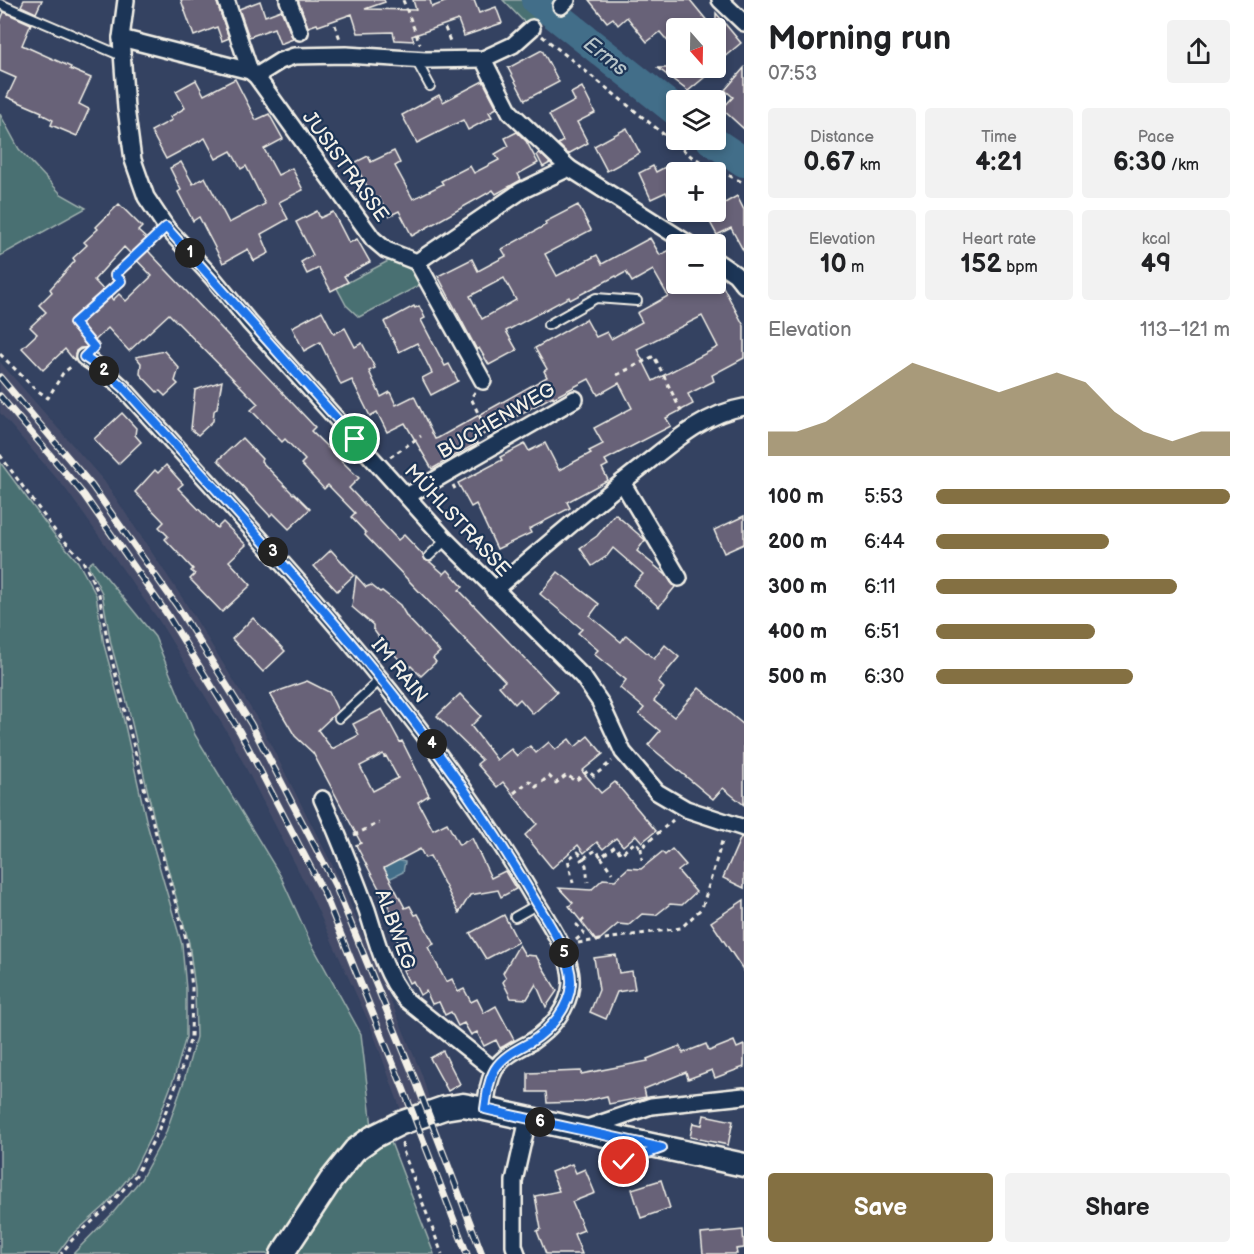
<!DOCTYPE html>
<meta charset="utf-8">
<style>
body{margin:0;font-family:"Balsamiq Sans",sans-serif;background:#f2f2f2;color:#202124;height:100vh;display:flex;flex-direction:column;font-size:22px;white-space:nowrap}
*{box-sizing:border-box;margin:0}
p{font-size:20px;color:#757577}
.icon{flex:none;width:33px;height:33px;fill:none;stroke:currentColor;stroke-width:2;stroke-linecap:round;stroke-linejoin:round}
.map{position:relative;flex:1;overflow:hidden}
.drawer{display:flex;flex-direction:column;background:#fff;width:510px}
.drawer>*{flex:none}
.needle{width:39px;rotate:160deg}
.controls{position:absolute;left:666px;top:18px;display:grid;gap:12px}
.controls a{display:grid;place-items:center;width:60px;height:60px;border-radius:6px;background:#fff;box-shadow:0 3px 9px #0003;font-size:30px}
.pin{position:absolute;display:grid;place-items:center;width:51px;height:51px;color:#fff;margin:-26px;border:3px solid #fff;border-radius:50%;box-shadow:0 2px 6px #0007}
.km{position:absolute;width:30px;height:30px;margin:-15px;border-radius:50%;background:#222;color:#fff;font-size:16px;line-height:30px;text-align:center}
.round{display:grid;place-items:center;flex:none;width:63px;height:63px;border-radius:6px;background:#f2f2f2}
.overview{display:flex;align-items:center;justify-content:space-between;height:102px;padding:0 24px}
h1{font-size:33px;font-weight:800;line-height:45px}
.figures{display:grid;grid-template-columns:repeat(3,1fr);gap:9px;height:102px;padding:6px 24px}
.figures div{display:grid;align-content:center;border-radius:6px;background:#f2f2f2;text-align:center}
.figures b{font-size:26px;font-weight:800}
.figures small{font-size:16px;font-weight:400}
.figures p{font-size:16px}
.chart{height:168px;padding:12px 24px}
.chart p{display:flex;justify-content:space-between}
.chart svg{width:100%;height:108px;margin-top:6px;fill:#847042;opacity:.7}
.button{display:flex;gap:12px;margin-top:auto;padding:12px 24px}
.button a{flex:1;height:69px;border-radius:6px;background:#847042;color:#fff;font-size:24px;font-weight:800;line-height:69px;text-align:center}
.button a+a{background:#f2f2f2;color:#202124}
ul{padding:0 24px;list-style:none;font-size:20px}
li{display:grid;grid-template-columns:96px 72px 1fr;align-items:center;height:45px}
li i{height:15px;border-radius:8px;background:#847042}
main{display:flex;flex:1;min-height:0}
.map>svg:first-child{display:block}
.built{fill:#444c68}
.green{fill:#496f72;stroke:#9eb0ad;stroke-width:1.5}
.water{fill:#426e89;stroke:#89a2af;stroke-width:1.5}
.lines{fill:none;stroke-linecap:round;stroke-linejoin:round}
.river{stroke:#426e89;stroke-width:30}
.building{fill:#686278;stroke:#f4f1e8;stroke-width:1.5;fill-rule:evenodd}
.lane-casing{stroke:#f4f1e8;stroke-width:12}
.street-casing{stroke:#f4f1e8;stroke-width:20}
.secondary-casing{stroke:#f4f1e8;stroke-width:27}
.path{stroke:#f4f1e8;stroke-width:3;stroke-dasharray:4.5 4.5;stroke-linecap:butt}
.lane{stroke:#1d3557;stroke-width:8}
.street{stroke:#1d3557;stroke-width:15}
.secondary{stroke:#1d3557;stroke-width:22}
.rail-casing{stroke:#f4f1e8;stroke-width:7}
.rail{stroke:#1d3557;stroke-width:4.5;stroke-dasharray:14;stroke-linecap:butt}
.route-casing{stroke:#fff;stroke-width:12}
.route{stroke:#1a73e8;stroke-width:8}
.labels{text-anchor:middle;stroke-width:4.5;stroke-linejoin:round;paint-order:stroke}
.street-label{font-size:20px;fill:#f4f1e8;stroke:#1d3557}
.water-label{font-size:21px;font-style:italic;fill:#b6c3c7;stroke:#1d3557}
</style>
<main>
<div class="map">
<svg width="744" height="1254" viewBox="0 0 744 1254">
<rect width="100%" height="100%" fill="#344261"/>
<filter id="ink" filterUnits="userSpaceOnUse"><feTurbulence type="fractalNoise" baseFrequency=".0167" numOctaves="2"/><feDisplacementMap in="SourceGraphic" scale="12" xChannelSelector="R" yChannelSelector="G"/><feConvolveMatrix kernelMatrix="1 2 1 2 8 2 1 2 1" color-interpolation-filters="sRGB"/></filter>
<g filter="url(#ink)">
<polygon class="built" points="0,362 104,481 185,602 258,720 340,880 422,1075 430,1102 402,1113 371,1027 310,893 230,737 158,619 65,488 0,413"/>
<g class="green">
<polygon points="503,0 560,0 561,1 528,26"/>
<polygon points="0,114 19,149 61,194 86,208 0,256"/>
<polygon points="394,258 413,272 420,285 359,317 346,305 337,288"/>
<polygon points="0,462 53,533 78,562 96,595 104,645 121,708 147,824 182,945 186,989 186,1037 174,1078 154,1130 133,1172 106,1205 69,1238 57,1254 0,1254"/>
<polygon points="93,561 155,637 195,735 280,875 310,941 361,1034 372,1127 275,1254 73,1254 112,1214 141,1179 165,1135 184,1081 196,1037 195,988 189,943 155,823 128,706 111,644 102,593 88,565"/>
<path d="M 390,1140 L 434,1254 L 293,1254 C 318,1216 347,1158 390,1140 Z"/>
</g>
<polygon class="water" points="397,860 405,862 403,872 391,878 384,874 385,866"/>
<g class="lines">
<g class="river">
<polyline points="536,0 676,111"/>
<polyline points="711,140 744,162"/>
</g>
</g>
<g class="building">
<polygon points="24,0 42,0 36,13 21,6"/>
<polygon points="181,0 216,0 229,38 222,41 217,27 194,36"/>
<polygon points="298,0 384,0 385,2 365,9 416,10 413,0 430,0 432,7 450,0 474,0 479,13 496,7 502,23 464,36 458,20 412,36 414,41 395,40 393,32 358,33 352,14 318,26 317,24 308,27"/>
<polygon points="589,0 690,0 713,28 676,28 676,51 660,32 647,42 627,17 618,25 613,18 607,22"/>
<polygon points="260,1 265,16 281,10 293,39 280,44 274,28 249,37 239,9"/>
<polygon points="4,12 31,24 22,45 71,67 70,69 91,78 79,104 89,109 77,136 51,125 53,120 41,114 42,112 7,97 16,78 0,71 0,22"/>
<polygon points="716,13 741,43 716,64"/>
<polygon points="542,50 559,82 525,100 508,68"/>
<polygon points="658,68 697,68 705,77 688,91"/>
<polygon points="744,68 744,129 722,109 733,97 725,90"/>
<polygon points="235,79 256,120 269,114 283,139 264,149 278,175 292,168 303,190 279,202 288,219 261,234 269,253 254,261 248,249 223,263 199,217 193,221 178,192 181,190 170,168 181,162 193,184 205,177 229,223 265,204 246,166 241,169 231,151 216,159 205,138 166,159 151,131 172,120 170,117 185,108 176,91 196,80 204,95"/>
<polygon points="483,81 497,108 489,112 492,117 468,130 463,120 417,143 402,115 439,95 443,102"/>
<polygon points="582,87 595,113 577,122 588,143 568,154 558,144 563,141 549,115 575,101 571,93"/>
<polygon points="627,128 640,153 607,171 594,146"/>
<polygon points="517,132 526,141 538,163 518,174 521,180 496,194 493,190 412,236 399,211 389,216 379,198 375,200 354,163 368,156 371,162 394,151 400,163 395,166 413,199 443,184 441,181 470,166 474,173 499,160 495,154 509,146 505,138"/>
<polygon points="540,153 550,163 543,167 537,155"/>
<polygon points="669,165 672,170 676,168 676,213 666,192 651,199 639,173 653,166 656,172"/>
<polygon points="737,196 744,210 744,252 731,228 717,235 705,213 716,212 716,208"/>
<path d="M 119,204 L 142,227 L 138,231 L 149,241 L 144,246 L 151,254 L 315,427 L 311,431 L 359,478 L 349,488 L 398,540 L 404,535 L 423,555 L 425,560 L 430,562 L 444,574 L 448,570 L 463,587 L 459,590 L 557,692 L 533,714 L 520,699 L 515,704 L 499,686 L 505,681 L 365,535 L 366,533 L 351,517 L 355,513 L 328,485 L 324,489 L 301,464 L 305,460 L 285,439 L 282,442 L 251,410 L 258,404 L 169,314 L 129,351 L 108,328 L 87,348 L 80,348 L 76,351 L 74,360 L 65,349 L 43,370 L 22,348 L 37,334 L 30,327 L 46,312 L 39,305 L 52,292 L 50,289 L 75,261 L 73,258 L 87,245 L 84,242 L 98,229 L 96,227 ZM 124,247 L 152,276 L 126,301 L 119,294 L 113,300 L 94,280 Z"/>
<path d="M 578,205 L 591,230 L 545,254 L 557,276 L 597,255 L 602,264 L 650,238 L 660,255 L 672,249 L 676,257 L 676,293 L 694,284 L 716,284 L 720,281 L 744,326 L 744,358 L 712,375 L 714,381 L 688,394 L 693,404 L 666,418 L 671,426 L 605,460 L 608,465 L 602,468 L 608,480 L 567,502 L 570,508 L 529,529 L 531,533 L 497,549 L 476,504 L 471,507 L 458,483 L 502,460 L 500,457 L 525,444 L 529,451 L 545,443 L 559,470 L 591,453 L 589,451 L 603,444 L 594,428 L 632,408 L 619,383 L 598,395 L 589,379 L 553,398 L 553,396 L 475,439 L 477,443 L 432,469 L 405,423 L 387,432 L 377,412 L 370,416 L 352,380 L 341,385 L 320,342 L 304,351 L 292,327 L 322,311 L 334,334 L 345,328 L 355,347 L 362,343 L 375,368 L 369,371 L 381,397 L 390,392 L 396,405 L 414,396 L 435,439 L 438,438 L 547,377 L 544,371 L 547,369 L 535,348 L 586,319 L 596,337 L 607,332 L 611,339 L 642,322 L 637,313 L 668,296 L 653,270 L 632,282 L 626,272 L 617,277 L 616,276 L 570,300 L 569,297 L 506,331 L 517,350 L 489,365 L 479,348 L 477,350 L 438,276 L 472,259 L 478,271 L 506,256 L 502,249 L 546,225 L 545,222 ZM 504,278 L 516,300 L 482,319 L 470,296 ZM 702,316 L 718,347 L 653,381 L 637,349 Z"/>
<polygon points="317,211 320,218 333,212 349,243 357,239 370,262 344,276 348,282 331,291 319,268 307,274 301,262 313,255 296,222"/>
<polygon points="414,306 415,308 419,306 425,318 421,320 445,366 449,364 458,381 431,395 422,378 432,373 417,343 399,352 384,322"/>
<polygon points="164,351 179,368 175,381 178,384 165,396 160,391 157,392 140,374 141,363 136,357"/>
<polygon points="222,381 217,408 214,411 213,421 198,435 191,429 195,390"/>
<polygon points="122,413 136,428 135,435 141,442 118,464 94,439"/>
<polygon points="242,438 262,459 261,461 293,494 294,493 310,509 289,529 273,513 270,516 218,460"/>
<polygon points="166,465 183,484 178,488 217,528 223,522 246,545 229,561 251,585 222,612 190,579 195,574 191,571 193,569 165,539 168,536 159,527 164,522 135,492 155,470 158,473"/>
<polygon points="615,514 644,539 645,540 637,551 666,575 675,587 659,607 633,585 643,574 613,548 607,556 592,566 580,548 597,536"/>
<polygon points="744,516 744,544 724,553 714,530"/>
<polygon points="331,550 354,575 337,591 314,566"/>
<polygon points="558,572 599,604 590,616 621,642 626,635 654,659 665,645 679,657 658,682 664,688 654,701 674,717 699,688 744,725 744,805 723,788 713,799 648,745 660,731 639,714 644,708 620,688 626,680 594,654 598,650 578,633 582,629 540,594"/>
<polygon points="356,576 366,587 371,585 380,592 382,591 400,605 407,617 440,652 433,658 436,662 421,676 411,666 408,669 381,640 373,629 373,625 352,607"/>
<polygon points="253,618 285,651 263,672 232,639"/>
<path d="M 307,681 L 329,692 L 338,711 L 318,730 L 332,749 L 359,735 L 353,724 L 382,709 L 400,742 L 402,741 L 429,795 L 418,802 L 433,830 L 447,823 L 459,845 L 472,838 L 491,878 L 505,871 L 516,889 L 501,897 L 498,890 L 470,895 L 459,913 L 430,856 L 425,858 L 420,849 L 384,868 L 405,908 L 410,906 L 415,915 L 418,914 L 434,944 L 428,947 L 446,982 L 452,979 L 458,992 L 464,989 L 471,1002 L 477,999 L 484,1013 L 496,1006 L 514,1040 L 504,1046 L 500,1048 L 496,1040 L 484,1046 L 477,1032 L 471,1035 L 464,1023 L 458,1026 L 451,1012 L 445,1015 L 439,1002 L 432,1004 L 426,991 L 420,995 L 413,981 L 409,983 L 403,970 L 408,968 L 404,960 L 407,959 L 391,928 L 397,925 L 392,915 L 393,915 L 356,845 L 361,843 L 313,753 L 295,736 L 270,694 ZM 383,754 L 384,757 L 386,756 L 398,778 L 373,791 L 360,766 Z"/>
<polygon points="460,694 481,716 471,726 497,760 511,749 517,756 530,746 536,753 549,742 555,750 569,739 575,747 588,736 603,754 582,771 601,793 615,782 656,831 642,842 636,835 623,846 616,838 603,849 597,842 584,853 578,845 552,868 525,835 537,824 503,782 497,787 477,764 482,760 437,716"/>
<polygon points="741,837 744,838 744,888 723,878"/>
<polygon points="672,849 686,865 678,871 696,892 682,905 670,904 656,915 642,914 629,925 618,924 597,942 569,906 573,903 559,888 591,890 603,879 615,880 628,868 641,869 662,852 665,855"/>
<polygon points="744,900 744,971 711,922"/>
<polygon points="504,915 518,942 486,959 470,933"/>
<polygon points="519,945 525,955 536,956 557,991 546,1007 536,984 527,999 511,998 503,982 506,978 503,973"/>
<polygon points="616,955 619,973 632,971 635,989 617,992 606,1019 590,1012 599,990 594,958"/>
<polygon points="734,1041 737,1048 744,1045 744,1067 715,1078 712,1070 688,1079 686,1072 644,1089 646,1097 609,1104 607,1096 582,1102 547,1103 546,1092 528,1092 528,1073 581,1071 581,1074 648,1061 647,1059 680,1046 683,1053 706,1044 709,1051"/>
<polygon points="443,1051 460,1084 448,1091 430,1058"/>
<polygon points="704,1115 733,1121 728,1145 690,1137 693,1123 702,1125"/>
<polygon points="572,1164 576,1173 585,1169 595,1193 572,1202 584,1230 574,1234 582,1254 546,1254 537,1231 541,1229 535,1196 559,1191 551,1172"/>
<polygon points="661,1180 670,1208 641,1218 632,1189"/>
<polygon points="743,1230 744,1248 736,1249 737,1254 703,1254 701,1234"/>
</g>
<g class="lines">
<defs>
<g id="lane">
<polyline points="0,4 122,56"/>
<polyline points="416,60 430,86"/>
<polyline points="548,325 596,298 637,301"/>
<polyline points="429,556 446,540"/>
<polyline points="339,718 381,679"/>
<polyline points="515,917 538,904"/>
<polyline points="624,1162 652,1152"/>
</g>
<g id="street">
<polyline points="126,0 121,38 126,108 133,160 146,197 166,227 212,277 249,322 446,540 583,677 600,702 623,752 657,792 686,809 744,828"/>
<polyline points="226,0 250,71"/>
<polyline points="288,0 300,32"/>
<polyline points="720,0 744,23"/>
<polyline points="561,6 567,0"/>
<polyline points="121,38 250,71 256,76 373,239 386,250 417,262 521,191 569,168 689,244"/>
<polyline points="483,59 510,112 569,168"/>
<polyline points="256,76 280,61 294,56 346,55 426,60 483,59 513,45 532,28"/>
<polyline points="716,261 735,274 744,285"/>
<polyline points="417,262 483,381"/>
<path d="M 84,357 L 102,369 L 124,389 C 270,550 423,708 533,897 C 547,919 573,957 571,984 C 569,1008 551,1029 531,1042 C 518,1049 503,1056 495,1069 C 488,1081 487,1096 485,1109"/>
<polyline points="622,482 679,578"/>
<polyline points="407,496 575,399"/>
<path d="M 494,590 C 542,549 589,508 639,469 C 671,444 703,414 744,407"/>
<path d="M 322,799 C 339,836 353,873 367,910 C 377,941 384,973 405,999 L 494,1070"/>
<polyline points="584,1129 651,1106 744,1096"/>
<polyline points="517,1254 514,1246 514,1181 528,1119"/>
</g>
<polyline id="secondary" points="282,1254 331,1180 355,1150 373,1137 401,1123 444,1108 463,1105 485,1109 744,1165"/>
</defs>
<use href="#lane" class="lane-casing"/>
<use href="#street" class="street-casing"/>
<use href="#secondary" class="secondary-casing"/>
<g class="path">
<polyline points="403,0 420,44"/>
<polyline points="335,25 341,42"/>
<polyline points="445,28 451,44"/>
<polyline points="542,36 692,157 744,183"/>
<polyline points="91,343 74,323 121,281 115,275 154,238"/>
<polyline points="0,354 34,388 48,398 63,373 72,366"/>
<polyline points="617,375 654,356 683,415"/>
<polyline points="475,392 471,398 487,432"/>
<polyline points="0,455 55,531 82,559 99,594 108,644 153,823 187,943 192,988 191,1037 178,1080 158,1131 136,1175 107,1208 72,1240 61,1254"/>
<polyline points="390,457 421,436"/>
<polyline points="453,485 457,493"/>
<polyline points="514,793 529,781 536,787 549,776 556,783 567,775 575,781 588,771 594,776 612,761"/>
<polyline points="354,835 379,823"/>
<polyline points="641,848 642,860"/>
<polyline points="601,857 612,873"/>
<polyline points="584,858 581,860 586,865 588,882"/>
<polyline points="573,883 568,859 578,852 584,858 596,850 601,857 615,846 621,854 635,842 641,848 673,820"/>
<polyline points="576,940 584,933 577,925 584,919"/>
<polyline points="578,943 681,928 702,908 723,838"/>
<polyline points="402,1143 403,1151 442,1254"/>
<polyline points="627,1173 630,1182"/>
</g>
<use href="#lane" class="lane"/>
<use href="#street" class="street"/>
<use href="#secondary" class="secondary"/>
<defs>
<g id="rail">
<polyline points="0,377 92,486 177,606 251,724 335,885 415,1079 482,1254"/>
<polyline points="0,396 84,495 167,614 240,732 324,893 403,1088 467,1254"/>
</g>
</defs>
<use href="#rail" class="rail-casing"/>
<use href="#rail" class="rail"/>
</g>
</g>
<g class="lines" filter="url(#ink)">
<defs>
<path id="route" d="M 355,439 L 166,227 L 115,275 L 121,281 L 74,323 L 94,347 L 84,357 L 102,369 L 124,388 C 270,550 423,707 533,897 C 546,919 573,957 571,984 C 569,1008 551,1029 531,1042 C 518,1049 503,1056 495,1069 C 488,1081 487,1096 485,1109 C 544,1123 603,1134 662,1148 L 624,1162"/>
</defs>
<use href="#route" class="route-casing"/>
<use href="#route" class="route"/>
</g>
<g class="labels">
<g class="street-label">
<text transform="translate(346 166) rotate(54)" y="7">JUSISTRASSE</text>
<text transform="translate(496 420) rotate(-30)" y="7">BUCHENWEG</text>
<text transform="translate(458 520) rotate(47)" y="7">MÜHLSTRASSE</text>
<text transform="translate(400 670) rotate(51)" y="7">IM RAIN</text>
<text transform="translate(396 929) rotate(70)" y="7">ALBWEG</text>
</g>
<g class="water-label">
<text transform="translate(606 56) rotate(38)" y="7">Erms</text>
</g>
</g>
</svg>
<div class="controls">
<a><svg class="needle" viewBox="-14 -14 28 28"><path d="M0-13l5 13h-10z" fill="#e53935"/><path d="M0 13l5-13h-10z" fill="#757577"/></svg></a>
<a><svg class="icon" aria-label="layers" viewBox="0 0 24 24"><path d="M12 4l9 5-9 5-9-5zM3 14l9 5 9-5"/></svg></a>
<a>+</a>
<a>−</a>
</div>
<div class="pin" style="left:355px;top:439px;background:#1e9e55"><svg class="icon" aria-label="arrive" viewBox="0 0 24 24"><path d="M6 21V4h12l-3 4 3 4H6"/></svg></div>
<div class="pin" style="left:624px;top:1162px;background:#d93025"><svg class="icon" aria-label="check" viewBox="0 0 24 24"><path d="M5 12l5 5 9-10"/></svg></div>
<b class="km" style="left:190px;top:253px">1</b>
<b class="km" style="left:104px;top:371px">2</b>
<b class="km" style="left:273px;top:552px">3</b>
<b class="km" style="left:432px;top:744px">4</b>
<b class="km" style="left:564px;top:953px">5</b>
<b class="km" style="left:540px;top:1122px">6</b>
</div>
<section class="drawer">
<div class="overview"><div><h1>Morning run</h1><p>07:53</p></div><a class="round"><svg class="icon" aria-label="share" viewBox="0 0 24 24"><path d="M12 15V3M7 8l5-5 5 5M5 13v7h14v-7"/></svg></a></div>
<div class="figures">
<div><p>Distance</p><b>0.67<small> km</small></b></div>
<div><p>Time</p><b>4:21</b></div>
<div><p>Pace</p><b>6:30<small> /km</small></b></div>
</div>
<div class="figures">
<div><p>Elevation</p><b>10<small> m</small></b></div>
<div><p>Heart rate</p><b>152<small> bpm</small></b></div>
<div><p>kcal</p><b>49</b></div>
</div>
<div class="chart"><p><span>Elevation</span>113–121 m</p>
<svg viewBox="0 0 160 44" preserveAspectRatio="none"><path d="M0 44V34L10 34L20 30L30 22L40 14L50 6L60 10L70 14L80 18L90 14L100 10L110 14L120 26L130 34L140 38L150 34L160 34V44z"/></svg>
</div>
<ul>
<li><b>100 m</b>5:53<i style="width:100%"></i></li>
<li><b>200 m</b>6:44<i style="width:59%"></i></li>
<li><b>300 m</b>6:11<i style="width:82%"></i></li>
<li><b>400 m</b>6:51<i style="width:54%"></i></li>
<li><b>500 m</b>6:30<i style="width:67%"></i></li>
</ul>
<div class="button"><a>Save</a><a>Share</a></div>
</section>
</main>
